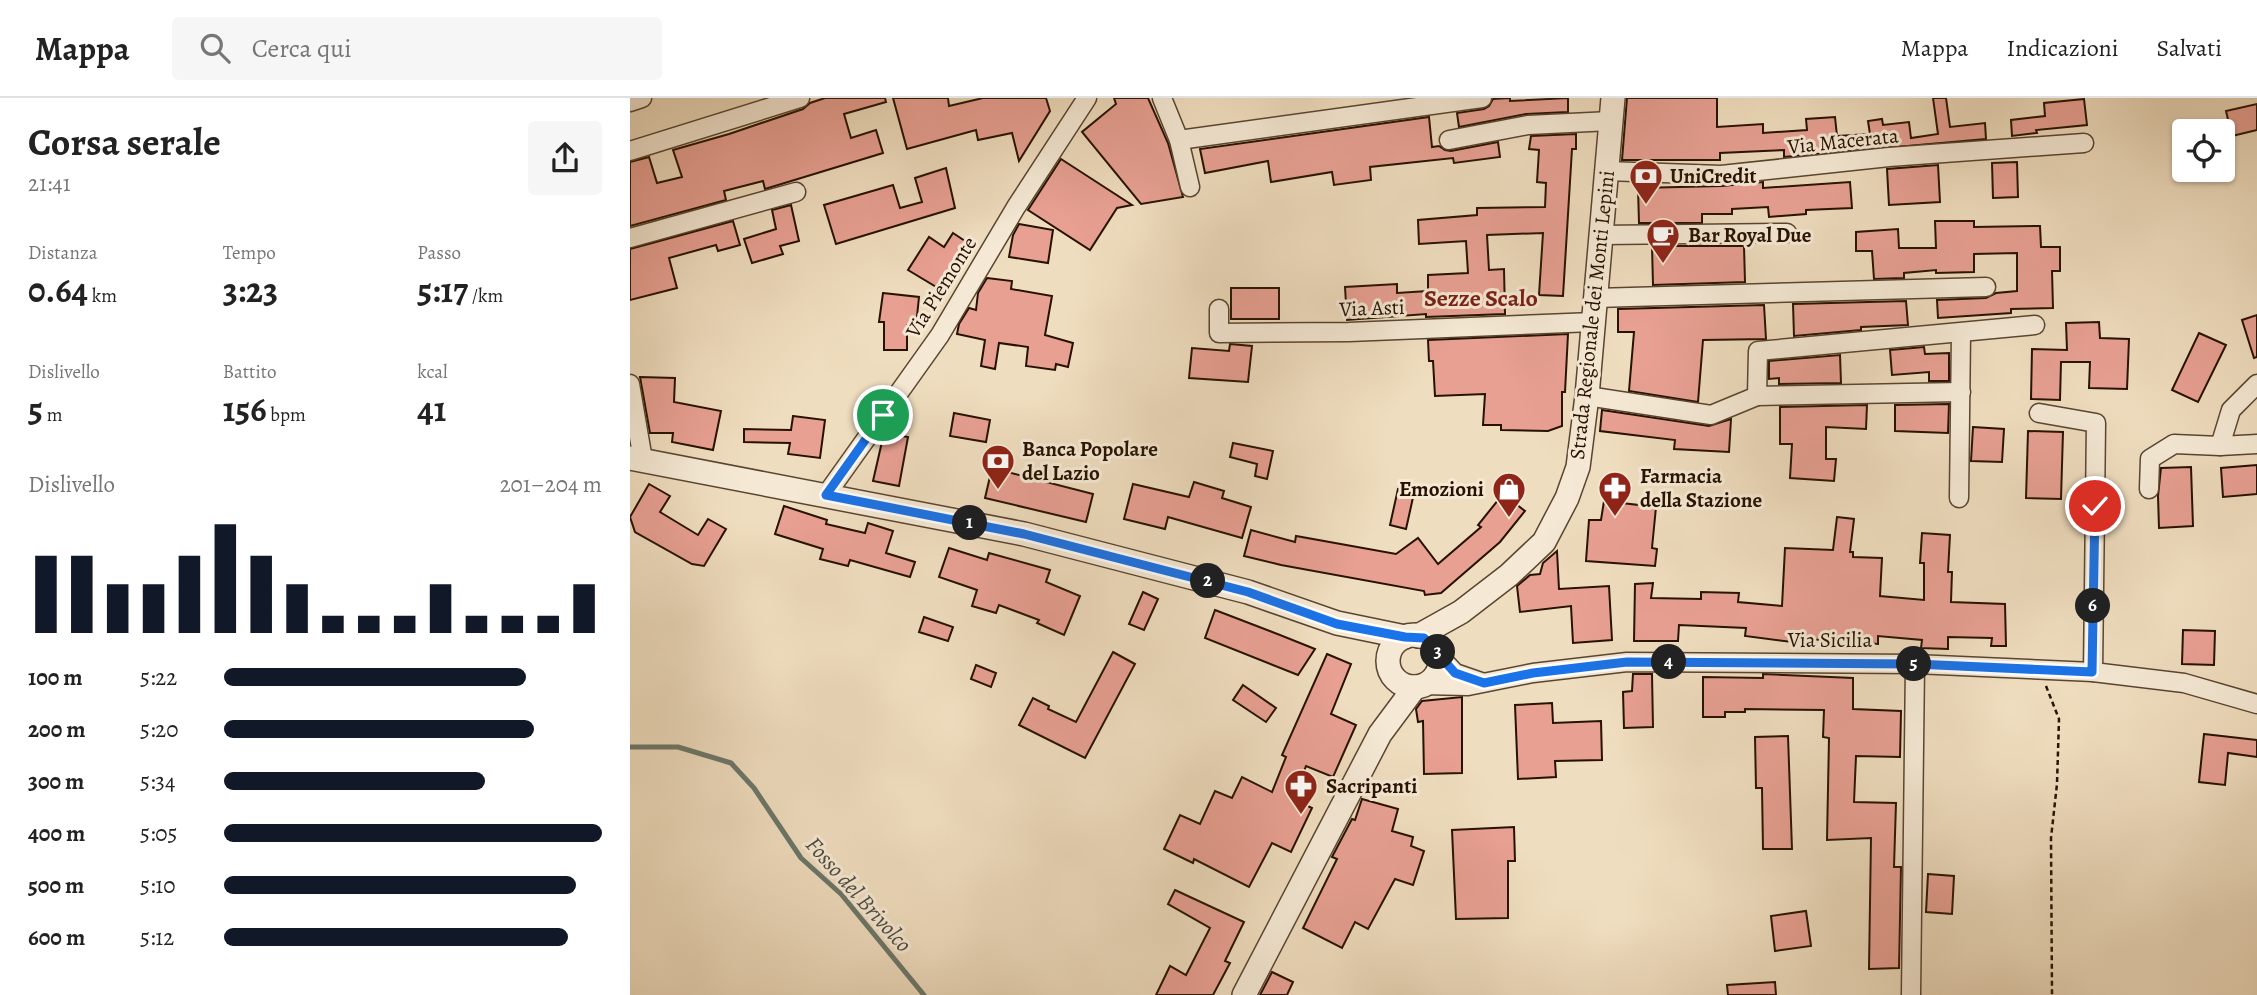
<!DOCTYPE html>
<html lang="it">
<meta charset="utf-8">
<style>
body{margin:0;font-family:Alegreya,serif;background:#f6f6f6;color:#222;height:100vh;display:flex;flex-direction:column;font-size:26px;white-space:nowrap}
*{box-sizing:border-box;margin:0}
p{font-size:23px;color:#767676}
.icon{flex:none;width:38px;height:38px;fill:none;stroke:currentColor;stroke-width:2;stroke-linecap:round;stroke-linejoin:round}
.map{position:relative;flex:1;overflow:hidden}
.details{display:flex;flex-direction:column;background:#fff;width:630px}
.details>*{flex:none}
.controls{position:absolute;left:1542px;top:21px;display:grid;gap:14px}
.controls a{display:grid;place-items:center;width:63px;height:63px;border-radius:7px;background:#fff;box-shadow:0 2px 5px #0004;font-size:35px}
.pin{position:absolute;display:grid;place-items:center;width:60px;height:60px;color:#fff;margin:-30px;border:4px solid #fff;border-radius:50%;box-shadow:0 2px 7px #0007}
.km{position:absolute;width:35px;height:35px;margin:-18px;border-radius:50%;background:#222;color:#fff;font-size:19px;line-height:35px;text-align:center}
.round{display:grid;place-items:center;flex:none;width:74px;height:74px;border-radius:7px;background:#f6f6f6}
.headline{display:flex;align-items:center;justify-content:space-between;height:119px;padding:0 28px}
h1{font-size:38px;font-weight:700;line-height:52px}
.figures{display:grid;grid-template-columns:repeat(3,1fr);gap:10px;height:119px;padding:7px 28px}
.figures div{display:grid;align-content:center}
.figures b{font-size:35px;font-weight:700}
.figures small{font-size:19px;font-weight:400}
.figures p{font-size:19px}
.chart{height:196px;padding:14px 28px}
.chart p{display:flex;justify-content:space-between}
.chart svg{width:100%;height:126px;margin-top:7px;stroke:#111827;stroke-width:6}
ul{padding:0 28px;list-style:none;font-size:23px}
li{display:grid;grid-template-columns:112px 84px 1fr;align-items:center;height:52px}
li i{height:18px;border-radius:9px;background:#111827}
header{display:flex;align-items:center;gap:42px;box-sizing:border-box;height:98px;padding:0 35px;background:#fff;border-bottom:2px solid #e0e0e0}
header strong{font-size:33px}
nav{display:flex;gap:38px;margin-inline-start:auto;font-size:24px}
.search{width:490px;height:63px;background:#f6f6f6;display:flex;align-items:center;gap:18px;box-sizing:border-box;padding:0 24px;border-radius:7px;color:#767676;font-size:26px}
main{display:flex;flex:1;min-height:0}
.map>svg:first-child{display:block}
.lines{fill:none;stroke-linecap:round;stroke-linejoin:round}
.stream{stroke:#6c786b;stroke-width:5}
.building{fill:#e8a093;stroke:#271200;stroke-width:2}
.minor-casing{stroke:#594530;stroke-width:21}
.tertiary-casing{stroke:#594530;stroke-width:26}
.path{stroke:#271200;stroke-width:2.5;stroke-dasharray:5 3.5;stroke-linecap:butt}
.minor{stroke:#f5e9d5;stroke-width:18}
.tertiary{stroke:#f5e9d5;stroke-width:23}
.route-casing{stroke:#fff;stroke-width:14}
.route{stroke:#1a73e8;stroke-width:9}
.labels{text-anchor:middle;stroke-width:6;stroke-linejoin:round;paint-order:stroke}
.street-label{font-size:21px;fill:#271200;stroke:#f5e9d5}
.poi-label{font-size:21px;font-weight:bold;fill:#271200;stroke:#f5e9d5;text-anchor:start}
.water-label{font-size:23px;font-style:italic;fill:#4f4e3e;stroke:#f5e9d5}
.quarter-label{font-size:24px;font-weight:bold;fill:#7a1f14;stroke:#f5e9d5}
</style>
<header>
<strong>Mappa</strong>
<div class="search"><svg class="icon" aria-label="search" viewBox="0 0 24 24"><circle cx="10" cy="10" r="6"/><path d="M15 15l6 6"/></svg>Cerca qui</div>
<nav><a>Mappa</a><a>Indicazioni</a><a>Salvati</a></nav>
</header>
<main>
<section class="details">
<div class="headline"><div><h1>Corsa serale</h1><p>21:41</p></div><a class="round"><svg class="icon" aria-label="share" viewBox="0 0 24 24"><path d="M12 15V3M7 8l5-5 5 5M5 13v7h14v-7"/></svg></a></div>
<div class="figures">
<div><p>Distanza</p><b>0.64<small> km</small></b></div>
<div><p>Tempo</p><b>3:23</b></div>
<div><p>Passo</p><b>5:17<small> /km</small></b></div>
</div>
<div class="figures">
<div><p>Dislivello</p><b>5<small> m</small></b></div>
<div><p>Battito</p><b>156<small> bpm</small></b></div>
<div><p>kcal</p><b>41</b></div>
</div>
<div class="chart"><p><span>Dislivello</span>201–204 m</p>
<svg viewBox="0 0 160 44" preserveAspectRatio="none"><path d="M5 44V17M15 44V17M25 44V27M35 44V27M45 44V17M55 44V6M65 44V17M75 44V27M85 44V38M95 44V38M105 44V38M115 44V27M125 44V38M135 44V38M145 44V38M155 44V27"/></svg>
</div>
<ul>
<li><b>100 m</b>5:22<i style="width:80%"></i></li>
<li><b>200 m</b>5:20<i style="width:82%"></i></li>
<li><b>300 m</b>5:34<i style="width:69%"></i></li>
<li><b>400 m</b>5:05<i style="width:100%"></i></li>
<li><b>500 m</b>5:10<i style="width:93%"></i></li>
<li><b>600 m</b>5:12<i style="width:91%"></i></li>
</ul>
</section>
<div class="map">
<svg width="1627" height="897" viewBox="0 0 1627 897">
<rect width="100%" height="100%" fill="#efddbf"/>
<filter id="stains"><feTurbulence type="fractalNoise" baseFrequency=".00286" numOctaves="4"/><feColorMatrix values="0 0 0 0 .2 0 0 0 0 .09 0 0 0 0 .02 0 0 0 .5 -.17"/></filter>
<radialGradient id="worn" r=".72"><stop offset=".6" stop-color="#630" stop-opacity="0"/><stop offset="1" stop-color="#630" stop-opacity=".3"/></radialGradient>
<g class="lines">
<polyline class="stream" points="0,649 48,649 101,665 124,690 171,760 211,796 294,897"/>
</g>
<g class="building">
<polygon points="195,0 255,0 256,4 214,16 221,40 246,32 253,55 135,91 133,83 94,93 96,102 0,128 0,64 19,59 27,85 52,79 43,52 99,36 173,11 180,5"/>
<polygon points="263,0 318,0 319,8 353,0 416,0 420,13 389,63 382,35 348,42 346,32 277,51"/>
<polygon points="484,0 518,0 538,45 553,99 511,106 452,34 486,6"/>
<polygon points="880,0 880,3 938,0 938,14 896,16 829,29 827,15 854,11 859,8 863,1"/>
<polygon points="997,0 1087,0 1087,29 1133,26 1133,35 1177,32 1176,21 1205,19 1207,38 1240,36 1238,23 1252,21 1253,27 1279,24 1281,40 1308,36 1303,0 1316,0 1320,29 1355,25 1356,41 1154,59 1154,52 1090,55 1090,62 992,62"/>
<polygon points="1454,1 1457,27 1406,32 1407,35 1382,38 1381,22 1415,18 1414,5"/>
<polygon points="1627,6 1627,32 1602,38 1596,13"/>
<polygon points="799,19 802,49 809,48 815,52 821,53 868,44 870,59 824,65 823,60 740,69 741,82 704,87 702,74 641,84 638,63 575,75 570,51"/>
<polygon points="946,36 946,51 942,51 933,198 909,197 913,135 857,137 859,172 874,171 875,216 796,219 796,216 717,222 715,189 767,186 767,195 798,193 798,177 838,175 836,143 789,146 788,122 847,117 847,110 915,109 916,85 907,84 909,52 899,51 901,38"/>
<polygon points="431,61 502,107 487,110 460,152 398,112"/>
<polygon points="1387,64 1388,99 1363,100 1362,65"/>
<polygon points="1308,67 1310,104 1259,107 1257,71"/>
<polygon points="316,70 325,110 206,146 194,107 263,87 270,110 292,104 285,80"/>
<polygon points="1133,84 1133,90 1220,84 1222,110 1176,112 1176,116 1139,119 1138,109 1102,111 1102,116 1072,116 1072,125 1009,125 1008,90 1092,88"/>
<polygon points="161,107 169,143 150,148 153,156 122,165 114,141 146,131 142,112"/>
<polygon points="103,123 110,147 88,153 86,147 39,160 47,190 0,202 0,151"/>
<polygon points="1305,123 1344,123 1344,129 1410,128 1411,149 1430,149 1430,173 1422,173 1423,210 1381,211 1381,215 1308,220 1307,202 1356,200 1366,195 1387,193 1387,155 1344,156 1344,174 1306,175 1306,172 1274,175 1274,180 1244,181 1242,153 1226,153 1226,134 1268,131 1269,150 1306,150"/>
<polygon points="389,126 423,132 418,165 379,159 383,137"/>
<polygon points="323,135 341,147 313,190 308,190 278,172 299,139 314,149"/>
<polygon points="1022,148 1114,148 1115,184 1023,187"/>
<polygon points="357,180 382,183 381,191 422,198 415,237 443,245 438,269 426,266 425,272 396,268 398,249 369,245 365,271 351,268 355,242 327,236 329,226 339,210 346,212 348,195"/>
<rect x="601" y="190" width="48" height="31"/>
<polygon points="253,195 289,199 286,228 277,227 277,252 254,252 254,224 249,224"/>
<polygon points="1276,203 1278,227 1231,229 1231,232 1164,238 1163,206"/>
<polygon points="1134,207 1136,241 1073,242 1068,304 999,293 1004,234 988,234 988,211"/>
<polygon points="1627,217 1627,259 1624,260 1612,222"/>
<polygon points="1469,224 1470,240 1499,241 1497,291 1459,290 1460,264 1431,264 1430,302 1401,301 1402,251 1437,252 1436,225"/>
<polygon points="1569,235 1596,247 1568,304 1542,292"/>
<polygon points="938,236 935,294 932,294 932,328 918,333 871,332 871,327 853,327 855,296 805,298 803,263 799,263 798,242"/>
<polygon points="600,246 622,248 618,284 559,280 562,250 599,253"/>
<polygon points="1294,249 1295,256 1319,255 1319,283 1299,283 1299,274 1262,277 1260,252"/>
<polygon points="1210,257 1211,285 1149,286 1149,280 1139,281 1139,263"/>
<polygon points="10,279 45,280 44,304 91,313 83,352 42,344 43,335 20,335"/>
<polygon points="1319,306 1318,335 1265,333 1265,307"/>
<polygon points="1237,307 1236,331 1196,329 1196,361 1206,361 1204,383 1160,380 1162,346 1150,346 1150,309"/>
<polygon points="972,312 1079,328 1101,321 1099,354 1044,351 1045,342 970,333"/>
<polygon points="324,315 360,322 356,344 320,338"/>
<polygon points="163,318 195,322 190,360 158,356 160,345 114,344 114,331 161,332"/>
<polygon points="1343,329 1374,331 1372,364 1341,363"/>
<polygon points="1398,333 1433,334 1431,401 1396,400"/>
<polygon points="254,335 278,339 269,388 243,383"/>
<polygon points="603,345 643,353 637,381 625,378 627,366 600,359"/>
<polygon points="1627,367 1627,396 1593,399 1591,370"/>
<polygon points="1561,369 1563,428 1529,430 1528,398 1531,370"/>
<polygon points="362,370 463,396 456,424 355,400"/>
<polygon points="564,384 594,393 592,400 621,409 612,440 538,419 535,431 494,421 503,386 559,399"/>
<polygon points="19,386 40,398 30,414 68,437 78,421 96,431 74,468 62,466 5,434 0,419"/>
<polygon points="768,391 784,395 776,431 760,427"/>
<polygon points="873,396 895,413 870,444 811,495 795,497 794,493 651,467 614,458 621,432 665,444 666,438 766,456 788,440 808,466 851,429 848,427"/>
<polygon points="974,403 1026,409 1022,450 1027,451 1025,468 956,463 959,422 971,422"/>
<polygon points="154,408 197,422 196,426 235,435 238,425 263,433 256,455 285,464 280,479 220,462 218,468 190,461 193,451 145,436"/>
<polygon points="1207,419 1224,421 1220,454 1223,454 1223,459 1252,460 1250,498 1294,502 1294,465 1290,465 1292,435 1320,437 1318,474 1322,474 1321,504 1375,506 1376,548 1361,548 1362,540 1318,539 1318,551 1291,550 1292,542 1248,538 1248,546 1179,541 1178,546 1115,538 1116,530 1049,527 1048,543 1004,543 1005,486 1023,485 1021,500 1071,501 1071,494 1109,495 1108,504 1152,508 1155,450 1203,452"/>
<polygon points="319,450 357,462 359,455 420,472 416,484 450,498 434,537 407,525 409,522 369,507 366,515 342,508 347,492 309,479"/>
<polygon points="927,453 929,491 979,488 982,542 943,545 941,508 890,514 887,488 900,477 910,476 913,465"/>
<polygon points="513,494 528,501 514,532 499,526"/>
<polygon points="585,512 650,537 685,551 668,577 575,540"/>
<polygon points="294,519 323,529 318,543 289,534"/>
<polygon points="1553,532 1585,533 1584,567 1552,566"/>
<polygon points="483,554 505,566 455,660 389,627 403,600 419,608 418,611 446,624"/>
<polygon points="697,556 721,566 701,616 726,627 703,679 676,668 663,701 682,710 661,754 642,745 619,789 564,761 563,765 534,751 550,717 570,726 585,693 602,700 612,679 642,694 656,659 652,657"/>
<polygon points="346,567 366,575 361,589 341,581"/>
<polygon points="1003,576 1022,576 1023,629 994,630 993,594 1002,593"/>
<polygon points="1133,576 1223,580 1223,611 1271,613 1270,659 1226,658 1224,704 1266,705 1264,769 1271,769 1269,870 1239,871 1241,740 1197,742 1199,640 1193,639 1194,612 1115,611 1115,614 1095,614 1095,619 1073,619 1073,579 1133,580"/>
<polygon points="613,587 646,610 636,624 603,602"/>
<polygon points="832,599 832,675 794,676 793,623 788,624 786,611 792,603"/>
<polygon points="922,605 923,625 971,623 972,662 925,663 926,679 888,681 885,607"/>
<polygon points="1574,636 1627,642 1627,659 1598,655 1595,687 1569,684"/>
<polygon points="1158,638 1162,751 1133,751 1132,690 1126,690 1125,639"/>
<polygon points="732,701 768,711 762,733 783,739 781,748 794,753 783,787 765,781 738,831 725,824 712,850 673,830 707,761 702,759 722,721 725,722"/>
<polygon points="884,729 885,763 878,763 878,820 826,821 822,732"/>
<polygon points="1298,776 1324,778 1322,816 1296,814"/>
<polygon points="545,792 614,824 595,863 600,865 583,897 526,897 540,868 556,877 580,830 538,806"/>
<polygon points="1176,813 1181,848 1145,853 1141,818"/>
<polygon points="642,874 663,884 657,897 630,897"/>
<polygon points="1145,884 1146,897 1098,897 1097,887"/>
</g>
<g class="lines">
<defs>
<g id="minor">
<polyline points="532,0 549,42 560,89"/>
<polyline points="0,4 12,0"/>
<polyline points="549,42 852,0"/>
<polyline points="819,42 898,27 981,23"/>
<polyline points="0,53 170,0"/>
<polyline points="976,73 1091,77 1259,59 1454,45"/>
<polyline points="971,137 1157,135"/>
<polyline points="0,140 166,94"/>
<polyline points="965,200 1356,189"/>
<polyline points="589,211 589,235 719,234 963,224"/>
<polyline points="0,286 13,362"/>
<polyline points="957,298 1081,317 1127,298 1128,253 1405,227"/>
<polyline points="1127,298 1331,294"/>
<polyline points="1409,315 1466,325 1463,574"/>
<polyline points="1590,348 1601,312 1627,286"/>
<polyline points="1519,391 1520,361 1544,346 1590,348 1627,346"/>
<polyline points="196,397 310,237 386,109 457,0"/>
<polyline points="1329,400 1331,235"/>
<polyline points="809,558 825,575 851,584"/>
<polyline points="792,587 838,588 903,575 997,564 1285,566 1463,574 1554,585 1627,606"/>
<polyline points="1281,897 1285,566"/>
</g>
<g id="tertiary">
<polyline points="0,360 394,436 618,494 707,525 775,539"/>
<circle cx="784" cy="563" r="26"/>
<polyline points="788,538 831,514 879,477 914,444 937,400 948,369 957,298 983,0"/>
<polyline points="614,897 750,636 785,589"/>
</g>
</defs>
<use href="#minor" class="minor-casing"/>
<use href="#tertiary" class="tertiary-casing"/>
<polyline class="path" points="1416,588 1429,621 1427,686 1421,740 1422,897"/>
<use href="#minor" class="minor"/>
<use href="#tertiary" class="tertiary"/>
</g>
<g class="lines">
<defs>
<polyline id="route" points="253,317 196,397 394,436 618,494 707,526 775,539 794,540 825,575 854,585 903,575 997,564 1285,566 1462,574 1465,408"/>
</defs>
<use href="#route" class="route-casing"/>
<use href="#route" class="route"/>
</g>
<defs>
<symbol id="bank-pin" viewBox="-11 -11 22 30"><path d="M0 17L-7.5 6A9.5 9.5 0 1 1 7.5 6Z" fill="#8f2418" stroke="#f5e9d5"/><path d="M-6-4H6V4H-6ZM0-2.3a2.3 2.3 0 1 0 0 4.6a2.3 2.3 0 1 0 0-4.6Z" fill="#fff"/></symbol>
<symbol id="cafe-pin" viewBox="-11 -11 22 30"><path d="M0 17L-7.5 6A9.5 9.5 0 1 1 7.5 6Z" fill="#8f2418" stroke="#f5e9d5"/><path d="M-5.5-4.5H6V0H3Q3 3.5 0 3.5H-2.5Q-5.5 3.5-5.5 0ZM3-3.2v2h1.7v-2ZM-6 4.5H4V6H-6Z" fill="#fff"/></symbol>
<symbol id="pharmacy-pin" viewBox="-11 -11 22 30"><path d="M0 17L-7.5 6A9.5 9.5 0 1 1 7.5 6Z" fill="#8f2418" stroke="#f5e9d5"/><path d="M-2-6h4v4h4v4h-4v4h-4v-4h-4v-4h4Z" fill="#fff"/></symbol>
<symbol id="shop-pin" viewBox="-11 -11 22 30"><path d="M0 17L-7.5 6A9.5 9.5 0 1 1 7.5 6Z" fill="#8f2418" stroke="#f5e9d5"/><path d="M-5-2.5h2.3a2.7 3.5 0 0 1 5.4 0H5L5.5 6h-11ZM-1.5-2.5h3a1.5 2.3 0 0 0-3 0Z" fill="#fff"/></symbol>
</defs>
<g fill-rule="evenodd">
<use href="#bank-pin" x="997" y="59" width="38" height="52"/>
<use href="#cafe-pin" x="1014" y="118" width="38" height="52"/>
<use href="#bank-pin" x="349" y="344" width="38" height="52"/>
<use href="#pharmacy-pin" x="966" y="371" width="38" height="52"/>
<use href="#shop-pin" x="860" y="372" width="38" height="52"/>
<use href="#pharmacy-pin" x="652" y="669" width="38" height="52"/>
</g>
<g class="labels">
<g class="street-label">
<text transform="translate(1213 43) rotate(-6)" y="7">Via Macerata</text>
<text transform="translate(311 189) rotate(-58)" y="7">Via Piemonte</text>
<text transform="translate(742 210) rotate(-2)" y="7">Via Asti</text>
<text transform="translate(962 217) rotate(-84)" y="7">Strada Regionale dei Monti Lepini</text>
<text x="1200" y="549">Via Sicilia</text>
</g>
<g class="poi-label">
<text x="1040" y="85">UniCredit</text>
<text x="1058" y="144">Bar Royal Due</text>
<text x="392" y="358">Banca Popolare<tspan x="392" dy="24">del Lazio</tspan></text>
<text x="1010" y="385">Farmacia<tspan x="1010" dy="24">della Stazione</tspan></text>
<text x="854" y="398" text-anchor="end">Emozioni</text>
<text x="696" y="695">Sacripanti</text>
</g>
<g class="water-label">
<text transform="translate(229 796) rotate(48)" y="8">Fosso del Brivolco</text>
</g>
<g class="quarter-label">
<text x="851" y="208">Sezze Scalo</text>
</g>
</g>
<rect width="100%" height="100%" filter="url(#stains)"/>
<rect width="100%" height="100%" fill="url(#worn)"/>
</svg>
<div class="controls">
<a><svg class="icon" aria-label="locate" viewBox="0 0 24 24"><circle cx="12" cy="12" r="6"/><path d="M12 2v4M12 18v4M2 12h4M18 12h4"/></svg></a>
</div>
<div class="pin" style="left:253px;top:317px;background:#1e9e55"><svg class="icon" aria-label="arrive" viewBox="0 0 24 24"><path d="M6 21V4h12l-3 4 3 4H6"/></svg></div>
<div class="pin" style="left:1465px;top:408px;background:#d93025"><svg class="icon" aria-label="check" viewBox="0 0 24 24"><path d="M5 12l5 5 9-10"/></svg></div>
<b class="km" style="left:340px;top:425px">1</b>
<b class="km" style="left:578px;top:483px">2</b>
<b class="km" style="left:808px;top:554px">3</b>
<b class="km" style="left:1039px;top:564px">4</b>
<b class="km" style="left:1284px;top:566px">5</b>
<b class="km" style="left:1463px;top:508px">6</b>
</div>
</main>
